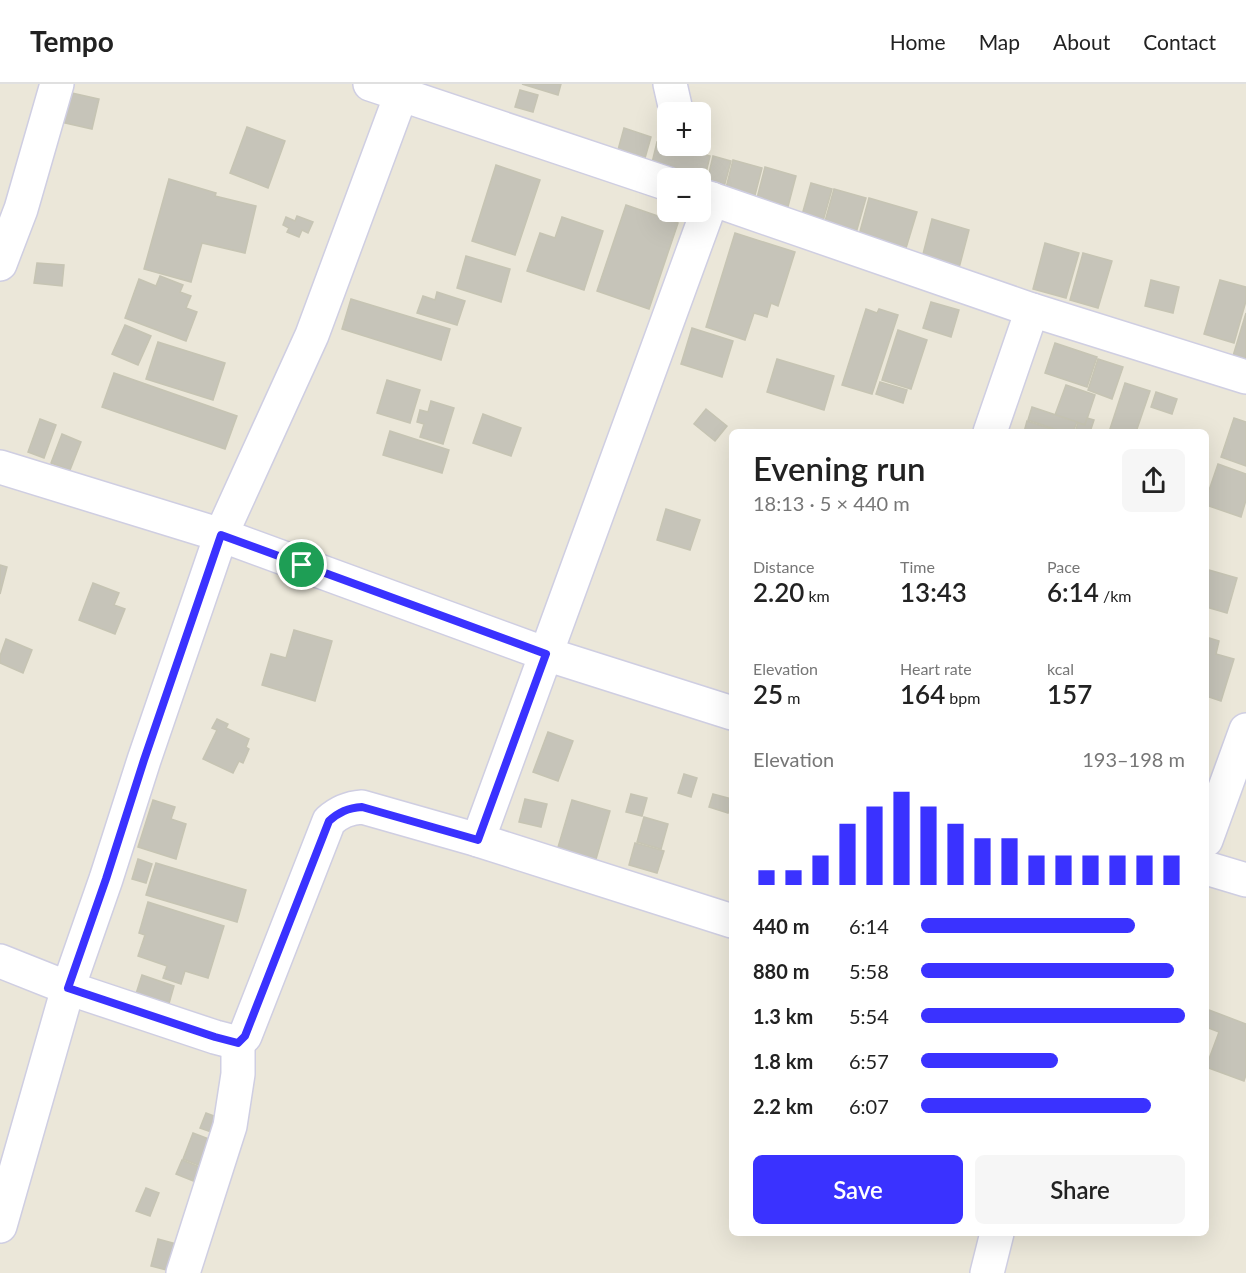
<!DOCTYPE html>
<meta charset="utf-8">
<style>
body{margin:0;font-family:Lato,sans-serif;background:#f6f6f6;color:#222;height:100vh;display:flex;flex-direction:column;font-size:22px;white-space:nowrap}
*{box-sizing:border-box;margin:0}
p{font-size:20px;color:#767676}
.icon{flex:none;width:33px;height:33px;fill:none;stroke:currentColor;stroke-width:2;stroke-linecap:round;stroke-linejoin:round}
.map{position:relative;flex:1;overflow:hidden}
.details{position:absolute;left:729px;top:345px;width:480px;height:807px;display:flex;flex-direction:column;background:#fff;border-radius:9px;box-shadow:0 6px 24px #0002}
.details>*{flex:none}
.fabs{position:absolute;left:657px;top:18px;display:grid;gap:12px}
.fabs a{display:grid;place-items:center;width:54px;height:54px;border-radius:9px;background:#fff;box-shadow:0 6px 24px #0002;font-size:30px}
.pin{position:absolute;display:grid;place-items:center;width:51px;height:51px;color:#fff;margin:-26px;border:3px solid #fff;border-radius:50%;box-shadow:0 2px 6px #0007}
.round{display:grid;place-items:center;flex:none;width:63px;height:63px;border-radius:9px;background:#f6f6f6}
.summary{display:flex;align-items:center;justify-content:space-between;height:102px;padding:0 24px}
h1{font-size:33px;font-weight:600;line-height:45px}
.metrics{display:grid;grid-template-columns:repeat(3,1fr);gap:9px;height:102px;padding:6px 24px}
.metrics div{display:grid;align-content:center}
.metrics b{font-size:26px;font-weight:600}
.metrics small{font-size:16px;font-weight:400}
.metrics p{font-size:16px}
.chart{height:168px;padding:12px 24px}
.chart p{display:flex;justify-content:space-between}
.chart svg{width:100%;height:108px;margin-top:6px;stroke:#3a32ff;stroke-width:6}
.cta{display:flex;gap:12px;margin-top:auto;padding:12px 24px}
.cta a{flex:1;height:69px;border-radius:9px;background:#3a32ff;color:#fff;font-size:24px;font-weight:600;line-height:69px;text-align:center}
.cta a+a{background:#f6f6f6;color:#222}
ul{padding:0 24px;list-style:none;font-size:20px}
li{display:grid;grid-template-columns:96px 72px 1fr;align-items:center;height:45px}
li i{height:15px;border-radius:8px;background:#3a32ff}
header{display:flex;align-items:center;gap:36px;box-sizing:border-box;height:84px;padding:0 30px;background:#fff;border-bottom:2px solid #e0e0e0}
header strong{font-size:28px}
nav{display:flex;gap:33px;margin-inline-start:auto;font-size:21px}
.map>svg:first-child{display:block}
.building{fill:#c6c4b9;stroke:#c6c4b3;stroke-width:1.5}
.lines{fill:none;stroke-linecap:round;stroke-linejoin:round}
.minor-casing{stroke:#cfcee2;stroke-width:36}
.minor{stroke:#fff;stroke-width:33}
.route-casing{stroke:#fff;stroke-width:12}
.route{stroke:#3a32ff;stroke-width:8}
</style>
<header>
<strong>Tempo</strong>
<nav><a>Home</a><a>Map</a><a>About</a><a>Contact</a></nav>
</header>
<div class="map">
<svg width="1246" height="1189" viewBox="0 0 1246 1189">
<rect width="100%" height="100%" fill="#ebe7d9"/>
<g class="building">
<polygon points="522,0 561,0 558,11"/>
<polygon points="520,6 538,11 533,28 515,23"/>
<polygon points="63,7 99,15 92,45 56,37"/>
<polygon points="247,43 285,57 268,104 230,89"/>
<polygon points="624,44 651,53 645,74 618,66"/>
<polygon points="657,58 710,72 704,97 700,96 700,94 696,94 651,83"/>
<polygon points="713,72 731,77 724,103 707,98"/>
<polygon points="733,76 762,84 755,111 726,104"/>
<polygon points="496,81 540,96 515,171 472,157"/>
<polygon points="765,83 796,92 786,130 755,122"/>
<polygon points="169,95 216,109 215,112 256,122 245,169 202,159 191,198 144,185"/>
<polygon points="811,99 832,105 823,137 802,131"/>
<polygon points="834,105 866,114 856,149 824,141"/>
<polygon points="869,114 917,128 906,164 859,151"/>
<polygon points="626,121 678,139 649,225 597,207"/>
<polygon points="297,132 313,138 308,149 302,146 299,153 287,148 289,144 283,141 286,133 295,137"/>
<polygon points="562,133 603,147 584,206 527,187 540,149 555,154"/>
<polygon points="932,135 969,146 959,184 922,174"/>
<polygon points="735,149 795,168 778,222 771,219 767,233 754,229 745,256 706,243"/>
<polygon points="1045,159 1079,169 1066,214 1033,205"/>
<polygon points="1083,169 1112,177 1098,224 1070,216"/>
<polygon points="466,172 510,185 501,218 457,204"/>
<polygon points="37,179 64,181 62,202 34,199"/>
<polygon points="160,192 183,201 180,208 191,212 186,224 197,228 186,257 125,234 139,195 156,202"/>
<polygon points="1151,196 1179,203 1173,229 1145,222"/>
<polygon points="1220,196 1246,203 1246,217 1234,259 1204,250"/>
<polygon points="437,208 465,217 457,241 417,229 423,212 435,216"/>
<polygon points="351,215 450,245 441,276 342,245"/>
<polygon points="931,218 959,226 951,253 923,244"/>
<polygon points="866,225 877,229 879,225 898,231 872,310 842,301"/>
<polygon points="1246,229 1246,275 1233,272"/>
<polygon points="125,241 151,252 138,281 112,270"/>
<polygon points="692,244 733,257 722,293 681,280"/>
<polygon points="898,246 927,256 911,305 882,296"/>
<polygon points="158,258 225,279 213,316 146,295"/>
<polygon points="1055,259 1097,273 1087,303 1045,289"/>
<polygon points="777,275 834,292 824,326 767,308"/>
<polygon points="1098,275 1123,283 1112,315 1088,306"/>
<polygon points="114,289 237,332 225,365 102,323"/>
<polygon points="387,296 420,306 410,339 377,329"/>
<polygon points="880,298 907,306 903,319 876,310"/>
<polygon points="1125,299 1150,307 1136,348 1109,348"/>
<polygon points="1066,301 1095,311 1085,341 1055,331"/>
<polygon points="1156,308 1177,315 1172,330 1151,323"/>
<polygon points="431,317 454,324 443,360 420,353 424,340 417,338 420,326 428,328"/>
<polygon points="1032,323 1077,338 1073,348 1063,348 1028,336"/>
<polygon points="706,325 727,342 715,357 694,340"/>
<polygon points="483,330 521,344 511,372 473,359"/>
<polygon points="1087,334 1094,336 1090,348 1075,348 1078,339 1085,341"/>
<polygon points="1234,334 1246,338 1246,382 1221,373"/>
<polygon points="40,335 56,341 44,374 28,368"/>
<polygon points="1027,337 1061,348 1024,348"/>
<polygon points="390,347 449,366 442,389 383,371"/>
<polygon points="62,350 81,358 70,386 51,379"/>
<polygon points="1218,380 1246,390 1246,416 1241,433 1206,421 1206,415"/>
<polygon points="666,425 700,436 690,466 657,456"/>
<polygon points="0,481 7,483 0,510"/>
<polygon points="1209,486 1237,494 1227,529 1206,523 1206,496"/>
<polygon points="93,499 119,509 114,521 125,525 115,550 79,536"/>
<polygon points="294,546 332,557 315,617 262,601 271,570 286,574"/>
<polygon points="1206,553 1219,557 1216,570 1234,575 1221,617 1206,612"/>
<polygon points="6,555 32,566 23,589 0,579 0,572"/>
<polygon points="217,635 228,640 226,644 249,655 246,663 249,665 243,679 239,677 233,689 203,675 217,646 212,644"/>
<polygon points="548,648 573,657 558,697 533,688"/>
<polygon points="684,690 697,694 691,713 678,709"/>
<polygon points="631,710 647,714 642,732 626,728"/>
<polygon points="713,710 732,715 728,729 709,723"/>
<polygon points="525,715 547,720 541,743 519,738"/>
<polygon points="153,716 175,723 171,735 186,740 176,775 138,763"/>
<polygon points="572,716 610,727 594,782 556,770"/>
<polygon points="644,733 668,740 661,765 637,758"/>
<polygon points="635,759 664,767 657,789 629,781"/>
<polygon points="138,775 152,780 146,799 132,795"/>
<polygon points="156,779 246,806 237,838 146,811"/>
<polygon points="148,818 224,842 208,894 185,887 181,900 163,894 167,882 138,872 145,851 139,849"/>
<polygon points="142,891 174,902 168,923 135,913"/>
<polygon points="1209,926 1246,940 1246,991 1244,997 1206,983 1219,948 1206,943 1206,933"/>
<polygon points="206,1029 222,1035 217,1050 200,1044"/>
<polygon points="193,1049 214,1057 204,1083 183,1075"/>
<polygon points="182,1076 207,1086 201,1100 176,1090"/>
<polygon points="146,1104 159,1109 150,1132 136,1127"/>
<polygon points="158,1155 184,1162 178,1189 151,1182"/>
</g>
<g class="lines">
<defs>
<g id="minor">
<polyline points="370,0 668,100"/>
<polyline points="670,0 675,22"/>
<polyline points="700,111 1032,226 1246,293"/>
<polyline points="712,115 478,756 732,837"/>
<polyline points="0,180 21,125 57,0"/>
<polyline points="990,348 1032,226"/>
<polyline points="0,383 221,451 546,570 732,629"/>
<polyline points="1206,756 1246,646"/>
<polyline points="1206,784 1246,796"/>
<path d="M 0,877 L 68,904 L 215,953 L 238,959 L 245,952 L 329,737 C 339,728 348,724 362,723 L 478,756"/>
<polyline points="0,1142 68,904 106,795 144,676 221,451 312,251 405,0"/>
<polyline points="183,1189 230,1042 238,990 238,959"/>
<polyline points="987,1189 997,1149"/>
</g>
</defs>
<use href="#minor" class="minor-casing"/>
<use href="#minor" class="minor"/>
</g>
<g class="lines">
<defs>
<path id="route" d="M 221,451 L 546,570 L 478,756 L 362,723 C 348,724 339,728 329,737 L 245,952 L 238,959 L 215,953 L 68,904 L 106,795 L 144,676 Z"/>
</defs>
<use href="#route" class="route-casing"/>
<use href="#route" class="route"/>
</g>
</svg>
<div class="fabs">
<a>+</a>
<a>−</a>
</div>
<div class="pin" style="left:302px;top:481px;background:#1e9e55"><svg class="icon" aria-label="arrive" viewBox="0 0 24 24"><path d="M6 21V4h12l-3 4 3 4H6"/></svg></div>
<section class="details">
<div class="summary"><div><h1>Evening run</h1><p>18:13 · 5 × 440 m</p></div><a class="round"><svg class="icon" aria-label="share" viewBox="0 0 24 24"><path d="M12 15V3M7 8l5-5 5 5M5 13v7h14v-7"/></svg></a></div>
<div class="metrics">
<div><p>Distance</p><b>2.20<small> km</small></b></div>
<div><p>Time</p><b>13:43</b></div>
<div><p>Pace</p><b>6:14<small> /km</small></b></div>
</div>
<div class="metrics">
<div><p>Elevation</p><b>25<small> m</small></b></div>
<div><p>Heart rate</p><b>164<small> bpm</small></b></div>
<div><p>kcal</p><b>157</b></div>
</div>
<div class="chart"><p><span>Elevation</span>193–198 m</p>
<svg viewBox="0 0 160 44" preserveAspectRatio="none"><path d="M5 44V38M15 44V38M25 44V32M35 44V19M45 44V12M55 44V6M65 44V12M75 44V19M85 44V25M95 44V25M105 44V32M115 44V32M125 44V32M135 44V32M145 44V32M155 44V32"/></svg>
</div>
<ul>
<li><b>440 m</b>6:14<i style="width:81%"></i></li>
<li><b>880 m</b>5:58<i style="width:96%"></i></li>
<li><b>1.3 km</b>5:54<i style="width:100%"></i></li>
<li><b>1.8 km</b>6:57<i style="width:52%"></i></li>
<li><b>2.2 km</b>6:07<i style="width:87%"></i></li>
</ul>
<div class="cta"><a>Save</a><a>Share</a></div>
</section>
</div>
